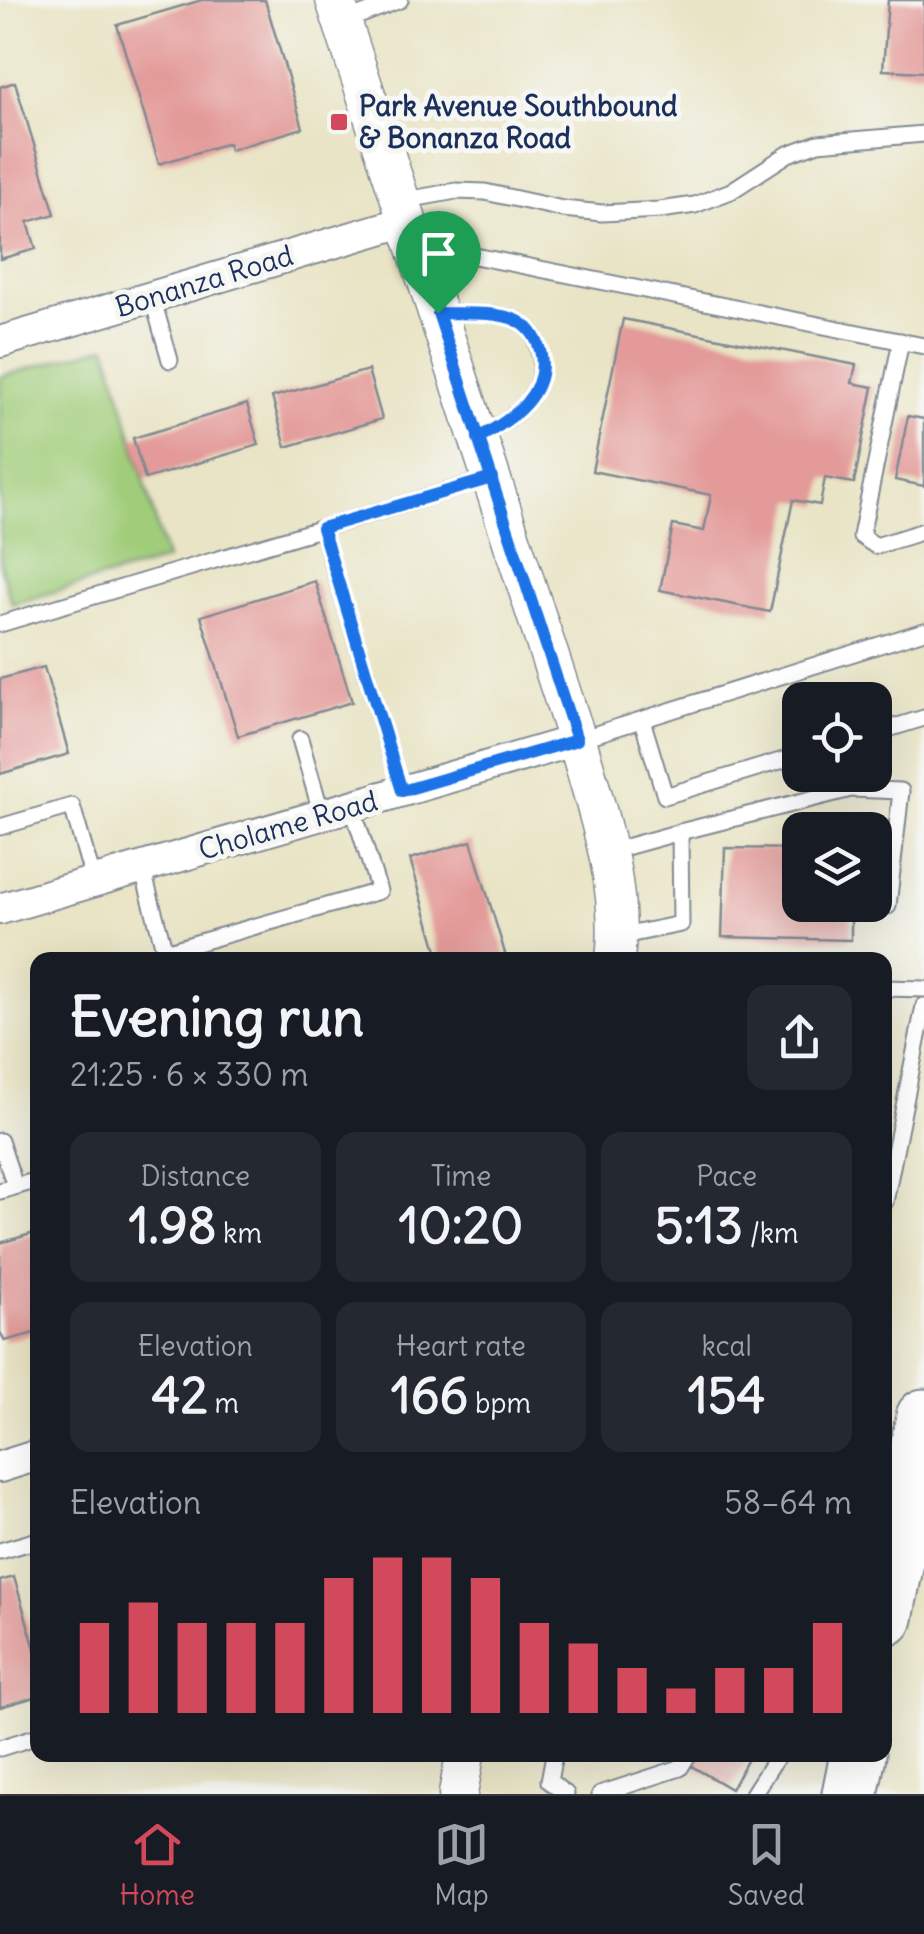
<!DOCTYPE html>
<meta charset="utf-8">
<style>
body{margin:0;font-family:Delius,sans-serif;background:#242831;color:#f1f3f6;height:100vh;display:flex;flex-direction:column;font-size:38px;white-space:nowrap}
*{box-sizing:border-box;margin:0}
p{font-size:32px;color:#9ea1a6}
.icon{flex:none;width:55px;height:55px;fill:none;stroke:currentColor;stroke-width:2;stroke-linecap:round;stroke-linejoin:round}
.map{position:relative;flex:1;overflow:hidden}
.details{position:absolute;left:30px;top:952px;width:862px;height:810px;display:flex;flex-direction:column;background:#171b24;border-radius:20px;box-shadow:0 10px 40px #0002}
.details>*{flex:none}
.buttons{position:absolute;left:782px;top:682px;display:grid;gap:20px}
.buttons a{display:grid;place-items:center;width:110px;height:110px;border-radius:20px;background:#171b24;box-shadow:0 10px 40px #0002;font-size:50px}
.pin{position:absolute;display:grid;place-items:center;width:85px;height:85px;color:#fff;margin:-102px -42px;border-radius:50% 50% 50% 0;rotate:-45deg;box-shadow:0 0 10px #0007}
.pin .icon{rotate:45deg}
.round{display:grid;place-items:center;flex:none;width:105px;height:105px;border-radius:20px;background:#242831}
.overview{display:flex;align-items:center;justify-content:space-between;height:170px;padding:0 40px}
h1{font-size:55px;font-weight:800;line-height:75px}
.figures{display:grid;grid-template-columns:repeat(3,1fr);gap:15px;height:170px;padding:10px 40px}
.figures div{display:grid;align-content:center;border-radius:20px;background:#242831;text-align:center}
.figures b{font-size:50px;font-weight:800}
.figures small{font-size:28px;font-weight:400}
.figures p{font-size:28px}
.chart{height:280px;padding:20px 40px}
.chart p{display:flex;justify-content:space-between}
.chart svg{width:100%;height:180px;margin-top:10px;stroke:#d1495b;stroke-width:6}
.menu{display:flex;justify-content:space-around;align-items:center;height:140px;border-top:2px solid #363941;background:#171b24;font-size:28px;color:#9ea1a6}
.menu a{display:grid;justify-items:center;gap:5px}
.menu .selected{color:#d1495b}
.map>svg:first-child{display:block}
.green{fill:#a1cd7a;stroke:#5e7e6c;stroke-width:2.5}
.building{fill:#e39a98}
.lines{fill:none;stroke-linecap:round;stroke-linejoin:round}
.service-casing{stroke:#828a92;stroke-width:19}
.minor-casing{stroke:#828a92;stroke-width:34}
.tertiary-casing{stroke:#828a92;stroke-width:41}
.motorway-casing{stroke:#828a92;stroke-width:59}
.service{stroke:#fff;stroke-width:15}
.minor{stroke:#fff;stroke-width:30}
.tertiary{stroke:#fff;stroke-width:38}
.motorway{stroke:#fff;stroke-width:55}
.route-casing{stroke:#fff;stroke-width:20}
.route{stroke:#1a73e8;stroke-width:12}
.poi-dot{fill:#d1495b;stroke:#f6f6f2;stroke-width:4}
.labels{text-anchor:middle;stroke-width:10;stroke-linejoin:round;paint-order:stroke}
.poi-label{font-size:28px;font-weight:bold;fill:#1b2f5e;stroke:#f6f6f2;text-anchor:start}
.street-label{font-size:28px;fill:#1b2f5e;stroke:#f6f6f2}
</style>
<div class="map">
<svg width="924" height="1794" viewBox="0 0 924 1794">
<rect width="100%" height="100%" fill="#f6f6f2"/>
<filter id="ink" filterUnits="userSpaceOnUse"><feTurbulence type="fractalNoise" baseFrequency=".01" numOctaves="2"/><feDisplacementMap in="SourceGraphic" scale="20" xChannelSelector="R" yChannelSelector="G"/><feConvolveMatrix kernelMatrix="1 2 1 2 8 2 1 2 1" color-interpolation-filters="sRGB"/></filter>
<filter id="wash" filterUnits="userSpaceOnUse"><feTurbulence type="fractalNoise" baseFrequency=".0048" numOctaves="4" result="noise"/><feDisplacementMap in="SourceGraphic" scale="40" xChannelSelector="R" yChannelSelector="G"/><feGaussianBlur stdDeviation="2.25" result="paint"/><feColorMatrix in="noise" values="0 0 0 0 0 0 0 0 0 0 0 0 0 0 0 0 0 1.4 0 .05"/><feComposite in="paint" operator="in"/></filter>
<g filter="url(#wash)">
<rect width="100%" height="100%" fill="#e9e4c5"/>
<polygon class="green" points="107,346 166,560 12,604 0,565 0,377"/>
<g id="blocks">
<g class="building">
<polygon points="202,0 265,0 303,128 230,150 228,143 159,164 117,25"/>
<polygon points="888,0 924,0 924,72 883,70"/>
<polygon points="15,82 55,214 28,222 36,249 0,259 0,87"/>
<polygon points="623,319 856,365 852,383 873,387 854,483 825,478 820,505 793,500 770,612 660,590 673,525 704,531 711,495 592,471"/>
<polygon points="368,370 382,419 286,447 272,397"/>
<polygon points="247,404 259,445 145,479 133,438"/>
<polygon points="908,416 924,419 924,486 895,480"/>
<polygon points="315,581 352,702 238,736 201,616"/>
<polygon points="44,667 69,754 0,774 0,679"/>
<polygon points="471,841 507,960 440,960 410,859"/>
<polygon points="725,848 800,849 800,905 851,905 851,940 722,937"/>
<polygon points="38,1232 38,1332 5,1341 0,1332 0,1243"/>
<polygon points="14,1577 38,1659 38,1696 0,1707 0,1581"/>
<polygon points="693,1755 741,1755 748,1759 731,1789 688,1764"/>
</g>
</g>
</g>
<g filter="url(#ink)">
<use href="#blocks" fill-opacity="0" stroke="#828a92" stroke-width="2.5"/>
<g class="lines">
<defs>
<g id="service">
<polyline points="343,22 400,0"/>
<polyline points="401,201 456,191 485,192 563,209 602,213 660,210 695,205 731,191 788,154 818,143 924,134"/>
<polyline points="418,255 460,253 924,346"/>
<polyline points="152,297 170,360"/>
<path d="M 438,313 C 462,314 493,311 516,320 C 529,326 536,336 539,350 C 551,393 513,420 478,437"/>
<polyline points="901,341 861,536 876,546 924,531"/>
<polyline points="322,529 402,791"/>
<polyline points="0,624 491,478"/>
<polyline points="642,720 665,796 800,755"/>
<polyline points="875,733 924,718"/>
<polyline points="300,739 322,815"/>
<polyline points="577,740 924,631"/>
<polyline points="0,827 72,806 94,882"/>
<polyline points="680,832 851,789 901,791 888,906"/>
<polyline points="608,852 680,832 681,924 618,937"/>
<polyline points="142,868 165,952 379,891 352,806"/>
<polyline points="885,988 924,989"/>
<polyline points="0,1141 15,1186"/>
<polyline points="0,1191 38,1180"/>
<polyline points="885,1202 924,1006"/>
<polyline points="0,1551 38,1540"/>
<polyline points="0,1748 38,1736"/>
<polyline points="554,1755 549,1781 566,1794"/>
<polyline points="600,1794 680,1768 688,1755"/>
<polyline points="753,1794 778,1755"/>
</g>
<g id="minor">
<polyline points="0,342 407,221"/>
<polyline points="0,909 577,740"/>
<polyline points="0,1467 38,1455"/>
</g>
<g id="tertiary">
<path d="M 335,0 L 577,740 C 597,812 624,884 615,960"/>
<polyline points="458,1794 465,1755"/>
</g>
<g id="motorway">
<polyline points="885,1618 924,1417"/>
<polyline points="850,1794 858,1755"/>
</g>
</defs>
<use href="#service" class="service-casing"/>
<use href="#minor" class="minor-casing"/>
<use href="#tertiary" class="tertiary-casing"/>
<use href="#motorway" class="motorway-casing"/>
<use href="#service" class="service"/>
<use href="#minor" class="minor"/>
<use href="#tertiary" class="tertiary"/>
<use href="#motorway" class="motorway"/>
</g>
</g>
<g class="lines" filter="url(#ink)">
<defs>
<path id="route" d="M 438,313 L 492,478 L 322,528 L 402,791 L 577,740 L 478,438 C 512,420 551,393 540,350 C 536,336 529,326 516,320 C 493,311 462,314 438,313"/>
</defs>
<use href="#route" class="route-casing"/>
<use href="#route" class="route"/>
</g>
<rect class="poi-dot" x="329" y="112" width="20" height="20" rx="5"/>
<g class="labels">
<g class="poi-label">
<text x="359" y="116">Park Avenue Southbound<tspan x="359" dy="32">&amp; Bonanza Road</tspan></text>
</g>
<g class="street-label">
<text transform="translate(204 281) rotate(-17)" y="10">Bonanza Road</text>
<text transform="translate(288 825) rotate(-16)" y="10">Cholame Road</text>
</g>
</g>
</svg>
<div class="buttons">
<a><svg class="icon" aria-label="locate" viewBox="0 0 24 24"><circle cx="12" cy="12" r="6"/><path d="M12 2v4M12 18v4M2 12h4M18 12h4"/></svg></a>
<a><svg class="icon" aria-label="layers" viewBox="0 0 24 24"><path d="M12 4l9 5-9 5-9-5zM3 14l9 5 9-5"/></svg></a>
</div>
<div class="pin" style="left:438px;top:313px;background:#1e9e55"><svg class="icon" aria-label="arrive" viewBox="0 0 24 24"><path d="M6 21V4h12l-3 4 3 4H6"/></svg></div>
<section class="details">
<div class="overview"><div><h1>Evening run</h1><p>21:25 · 6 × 330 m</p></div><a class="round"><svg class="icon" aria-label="share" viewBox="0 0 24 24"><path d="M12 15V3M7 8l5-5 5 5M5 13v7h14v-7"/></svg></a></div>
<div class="figures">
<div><p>Distance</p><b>1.98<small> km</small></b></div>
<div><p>Time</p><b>10:20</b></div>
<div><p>Pace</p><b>5:13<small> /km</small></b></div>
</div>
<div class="figures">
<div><p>Elevation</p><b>42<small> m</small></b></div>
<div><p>Heart rate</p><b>166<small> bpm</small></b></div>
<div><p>kcal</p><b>154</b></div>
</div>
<div class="chart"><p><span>Elevation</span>58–64 m</p>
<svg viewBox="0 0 160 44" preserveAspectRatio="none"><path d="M5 44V22M15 44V17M25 44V22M35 44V22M45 44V22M55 44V11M65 44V6M75 44V6M85 44V11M95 44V22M105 44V27M115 44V33M125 44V38M135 44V33M145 44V33M155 44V22"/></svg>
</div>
</section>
</div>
<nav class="menu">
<a class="selected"><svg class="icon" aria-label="home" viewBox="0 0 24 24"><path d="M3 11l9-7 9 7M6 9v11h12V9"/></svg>Home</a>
<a><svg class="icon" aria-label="map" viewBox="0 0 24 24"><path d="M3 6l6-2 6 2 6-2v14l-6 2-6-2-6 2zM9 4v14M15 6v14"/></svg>Map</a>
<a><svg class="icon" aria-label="saved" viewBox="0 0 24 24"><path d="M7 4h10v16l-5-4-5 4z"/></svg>Saved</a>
</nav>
